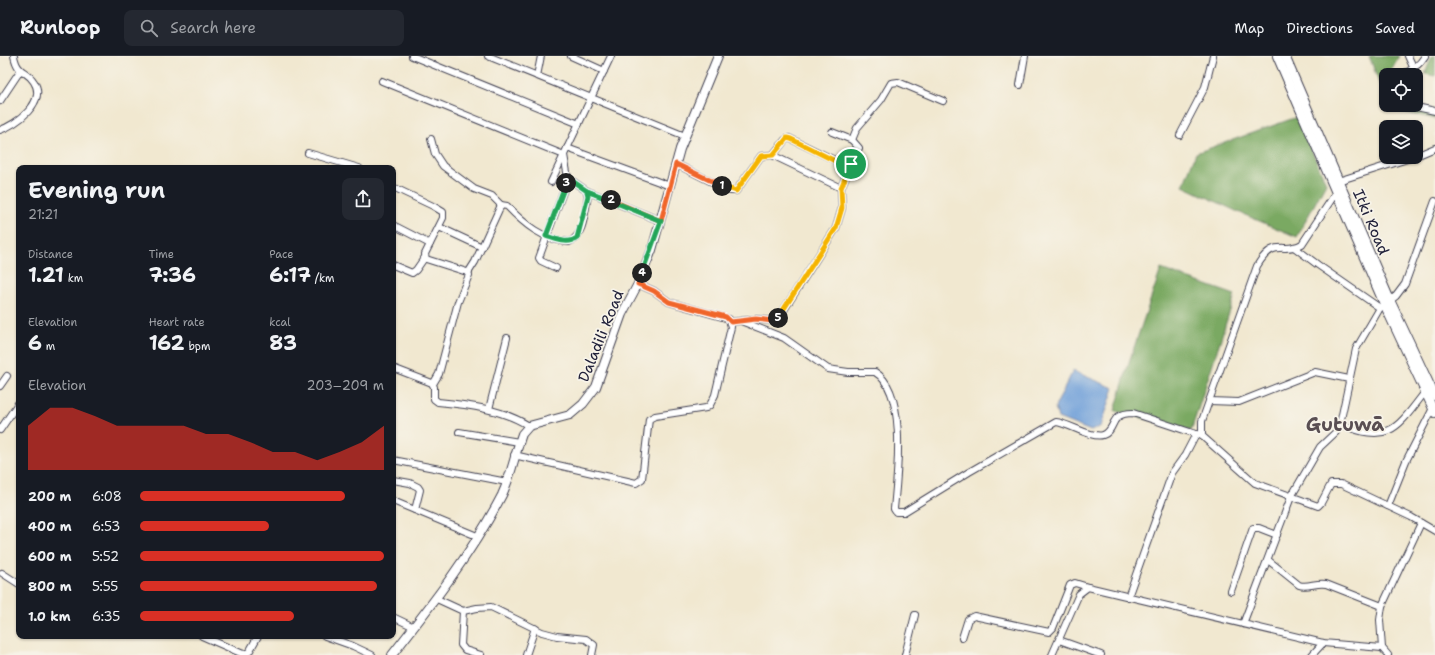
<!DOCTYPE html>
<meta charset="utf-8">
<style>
body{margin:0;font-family:"Shantell Sans",sans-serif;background:#242831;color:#f1f3f6;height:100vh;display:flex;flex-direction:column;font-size:15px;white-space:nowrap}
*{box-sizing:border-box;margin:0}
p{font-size:13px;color:#9ea1a6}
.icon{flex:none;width:22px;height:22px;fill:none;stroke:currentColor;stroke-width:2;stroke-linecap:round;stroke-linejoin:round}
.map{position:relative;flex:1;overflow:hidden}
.drawer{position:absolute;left:16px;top:109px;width:380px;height:474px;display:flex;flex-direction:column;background:#171b24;border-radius:8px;box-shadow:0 1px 3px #0004}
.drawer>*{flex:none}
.buttons{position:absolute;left:1379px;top:12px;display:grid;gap:8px}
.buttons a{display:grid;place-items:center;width:44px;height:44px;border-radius:8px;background:#171b24;box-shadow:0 1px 3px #0004;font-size:20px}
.pin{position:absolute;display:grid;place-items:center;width:34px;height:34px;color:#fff;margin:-17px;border:2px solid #fff;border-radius:50%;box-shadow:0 1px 4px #0007}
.km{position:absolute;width:20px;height:20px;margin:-10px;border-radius:50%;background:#222;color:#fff;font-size:11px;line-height:20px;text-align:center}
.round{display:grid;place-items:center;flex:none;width:42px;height:42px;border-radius:8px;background:#242831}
.headline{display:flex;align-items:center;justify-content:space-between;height:68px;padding:0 12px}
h1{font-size:22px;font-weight:700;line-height:30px}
.figures{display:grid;grid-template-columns:repeat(3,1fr);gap:6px;height:68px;padding:4px 12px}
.figures div{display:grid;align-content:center}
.figures b{font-size:20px;font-weight:700}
.figures small{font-size:11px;font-weight:400}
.figures p{font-size:11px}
.chart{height:112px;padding:8px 12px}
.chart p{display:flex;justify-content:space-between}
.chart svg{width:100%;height:72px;margin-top:4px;fill:#d93025;opacity:.7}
ul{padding:0 12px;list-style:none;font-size:13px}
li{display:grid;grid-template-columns:64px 48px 1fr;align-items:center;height:30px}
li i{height:10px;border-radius:5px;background:#d93025}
header{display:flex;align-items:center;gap:24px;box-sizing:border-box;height:56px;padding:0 20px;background:#171b24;border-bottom:1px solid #363941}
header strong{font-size:19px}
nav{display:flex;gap:22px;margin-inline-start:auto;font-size:14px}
.search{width:280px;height:36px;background:#242831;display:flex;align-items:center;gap:10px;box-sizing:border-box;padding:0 14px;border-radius:8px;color:#9ea1a6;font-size:15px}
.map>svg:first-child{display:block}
.forest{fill:#7aa962;stroke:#4e664e}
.water{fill:#6e9fd9;stroke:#48608a}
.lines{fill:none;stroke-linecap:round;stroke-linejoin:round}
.minor-casing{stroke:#414051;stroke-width:8}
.secondary-casing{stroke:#414051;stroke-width:10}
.minor{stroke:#fff;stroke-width:6}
.secondary{stroke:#fff;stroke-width:8}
.split-1-casing{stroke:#fff;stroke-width:8}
.split-2-casing{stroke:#fff;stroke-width:8}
.split-3-casing{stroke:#fff;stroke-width:8}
.split-4-casing{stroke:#fff;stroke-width:8}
.split-5-casing{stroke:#fff;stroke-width:8}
.split-6-casing{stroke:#fff;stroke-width:8}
.split-1{stroke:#f5b400;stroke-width:5}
.split-2{stroke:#f0652b;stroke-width:5}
.split-3{stroke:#22a559;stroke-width:5}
.split-4{stroke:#22a559;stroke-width:5}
.split-5{stroke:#f0652b;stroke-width:5}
.split-6{stroke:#f5b400;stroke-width:5}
.labels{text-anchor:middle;stroke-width:3.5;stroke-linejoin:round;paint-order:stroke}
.street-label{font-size:15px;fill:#22223b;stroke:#f7f3e8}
.district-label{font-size:19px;font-weight:bold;fill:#594e52;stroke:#f7f3e8}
</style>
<header>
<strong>Runloop</strong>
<div class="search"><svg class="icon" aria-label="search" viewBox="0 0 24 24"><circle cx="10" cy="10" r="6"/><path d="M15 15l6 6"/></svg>Search here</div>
<nav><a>Map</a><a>Directions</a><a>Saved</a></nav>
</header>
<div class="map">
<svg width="1435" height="599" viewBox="0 0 1435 599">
<rect width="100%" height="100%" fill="#f7f3e8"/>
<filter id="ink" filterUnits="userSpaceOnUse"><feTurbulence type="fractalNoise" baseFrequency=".025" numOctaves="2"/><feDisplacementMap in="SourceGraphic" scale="8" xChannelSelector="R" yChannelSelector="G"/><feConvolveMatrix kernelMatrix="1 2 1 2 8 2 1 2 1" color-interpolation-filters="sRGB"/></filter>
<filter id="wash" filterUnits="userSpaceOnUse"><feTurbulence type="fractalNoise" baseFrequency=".012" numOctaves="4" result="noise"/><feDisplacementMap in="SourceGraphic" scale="16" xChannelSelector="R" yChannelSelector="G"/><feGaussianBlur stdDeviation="0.9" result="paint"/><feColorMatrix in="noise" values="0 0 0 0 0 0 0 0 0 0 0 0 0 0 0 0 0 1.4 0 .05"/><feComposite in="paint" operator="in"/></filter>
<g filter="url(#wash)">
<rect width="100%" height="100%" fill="#f1e8d0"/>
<g class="forest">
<polygon points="1369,0 1400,0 1388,19 1386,19 1386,45"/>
<polygon points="1432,0 1435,0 1435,20 1425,18"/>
<polygon points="1390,49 1412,49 1435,56 1435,63 1395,54"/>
<polygon points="1297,61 1326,127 1297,181 1238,156 1183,130 1196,97"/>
<polygon points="1161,213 1235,239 1191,375 1115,355 1129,306"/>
</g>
<polygon class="water" points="1073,315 1114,332 1101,370 1091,375 1058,362 1055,351"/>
</g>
<g filter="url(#ink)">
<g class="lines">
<defs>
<g id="minor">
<polyline points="412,0 579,68"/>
<polyline points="488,0 685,80"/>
<polyline points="571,0 604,15"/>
<polyline points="1408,0 1414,13"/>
<path d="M 1401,19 C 1411,14 1419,10 1425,0"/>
<polyline points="537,20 541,0"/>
<path d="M 382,25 L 564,99 L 568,122 L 587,135 L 588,140 C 585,154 584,181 569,186 C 543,184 524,168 507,150 L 501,149 L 475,206 L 468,217"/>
<polyline points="1020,29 1025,0"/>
<polyline points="0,45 20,15"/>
<polyline points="1407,49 1435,55"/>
<path d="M 0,74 C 16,69 47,46 34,26 C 26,13 18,19 14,0"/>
<polyline points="832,76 852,84"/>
<polyline points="1180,79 1205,31 1213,0"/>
<polyline points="431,83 435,98 443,110 474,133 492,140 501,149"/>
<polyline points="567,92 670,130"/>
<polyline points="308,97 359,112"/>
<polyline points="772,99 841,132"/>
<polyline points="1416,100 1435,92"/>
<polyline points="676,108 730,135 736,135 761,100 773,99 785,84 789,82 847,110 851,108 859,92 852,84 857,72 881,44 891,27 898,26 943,45"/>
<polyline points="1338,125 1414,101"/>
<polyline points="551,126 611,0"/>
<polyline points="393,131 433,150 443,156 443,162 425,198 426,203 467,216 469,219 458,246 439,318 433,328"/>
<polyline points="587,135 661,165"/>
<path d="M 1337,135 L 1302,188 C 1283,199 1275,180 1257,210 L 1202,365 L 1202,380 L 1255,427 L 1318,450 L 1321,447 L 1331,428 L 1341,428 L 1411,461 L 1435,475"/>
<polyline points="393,169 430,188"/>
<polyline points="439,171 482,191"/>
<polyline points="1294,191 1318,209 1380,252"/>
<polyline points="393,209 412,217 416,214 425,201"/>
<polyline points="556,212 541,205 539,202 568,122"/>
<path d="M 741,265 L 784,282 L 828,313 L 848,316 L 875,316 C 908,336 897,420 894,453 L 896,456 L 904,456 L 969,416 L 1056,366 C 1068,367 1092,383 1103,379 C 1117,374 1108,357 1133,357 L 1202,380"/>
<polyline points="731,266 756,263 773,265 780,260 836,172 842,152 841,132 851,108"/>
<path d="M 393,312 L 432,327 L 434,331 L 434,343 L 438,346 C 469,349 502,353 529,370"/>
<polyline points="0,330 7,320"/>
<polyline points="1209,345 1239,346 1315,316 1349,323"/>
<polyline points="489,353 507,282"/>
<path d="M 1340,368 C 1389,388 1396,374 1425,336"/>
<polyline points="0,374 19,346"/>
<polyline points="459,376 519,386"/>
<polyline points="514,399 636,427 642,423 649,363 655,360 706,352 710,349 715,339 731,271 729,263 669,246 654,235 638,228"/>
<polyline points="393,404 507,426"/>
<polyline points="393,424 410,427 418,431 420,434 415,454"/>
<polyline points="393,445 477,480"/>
<polyline points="1388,450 1406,405 1433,352"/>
<path d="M 1268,504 L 1299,529 C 1308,532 1316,526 1326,528 L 1382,550"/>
<polyline points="2,517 19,528"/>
<polyline points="1231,535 1253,472 1259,472 1277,479"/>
<polyline points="1128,541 1172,417 1185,399 1196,378"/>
<polyline points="437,543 463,555 461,589 465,594 481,599"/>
<polyline points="463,555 477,552 491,551 542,576 557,580 586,583 594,589 592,599"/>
<polyline points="393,561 414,571"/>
<polyline points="1243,568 1291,441 1320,391 1336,376 1340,368 1356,293 1380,252 1396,240 1405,228 1435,145"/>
<polyline points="202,580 243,598 249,596 258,580"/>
<polyline points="325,580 353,590 372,599"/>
<polyline points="962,582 968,563 974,560 1049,576 1053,572 1070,529 1075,527 1088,531"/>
<polyline points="1059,584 1101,599"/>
<polyline points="1382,592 1380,564 1382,550 1421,467"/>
<polyline points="526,599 535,572"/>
<polyline points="905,599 915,559"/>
<polyline points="1052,599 1079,538 1088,531 1323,587 1382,592 1388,599"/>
<polyline points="1312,599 1323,587"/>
</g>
<g id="secondary">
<polyline points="1277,0 1384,248 1435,357"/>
<polyline points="1285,0 1390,244 1435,340"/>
<path d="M 392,599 C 432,548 472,497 502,439 C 511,420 515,398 522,378 L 529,370 L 570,359 L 583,348 L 596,331 L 622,258 L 638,228 L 652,194 L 680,93 L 718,0"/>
</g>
</defs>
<use href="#minor" class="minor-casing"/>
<use href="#secondary" class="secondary-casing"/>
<use href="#minor" class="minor"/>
<use href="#secondary" class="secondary"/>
</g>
</g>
<g class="lines" filter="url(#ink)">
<defs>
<polyline id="split-1" points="722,130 736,135 761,100 773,99 787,82 791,83 845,110 851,108"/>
<polyline id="split-2" points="611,144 661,165 676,108 722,130"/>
<path id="split-3" d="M 566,127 L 546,180 C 556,183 568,189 577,182 L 588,140 L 587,135 L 611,144"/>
<polyline id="split-4" points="566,127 568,122 587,135 661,165 642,217"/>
<polyline id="split-5" points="642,217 638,228 654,235 669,246 726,261 731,266 756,263 773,265 778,262"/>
<polyline id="split-6" points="778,262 836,172 842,152 841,132 851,108"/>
</defs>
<use href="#split-1" class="split-1-casing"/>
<use href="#split-2" class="split-2-casing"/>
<use href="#split-3" class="split-3-casing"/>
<use href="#split-4" class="split-4-casing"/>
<use href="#split-5" class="split-5-casing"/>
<use href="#split-6" class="split-6-casing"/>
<use href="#split-1" class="split-1"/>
<use href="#split-2" class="split-2"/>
<use href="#split-3" class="split-3"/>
<use href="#split-4" class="split-4"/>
<use href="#split-5" class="split-5"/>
<use href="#split-6" class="split-6"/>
</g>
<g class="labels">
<g class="street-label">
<text transform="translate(1371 166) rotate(67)" y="5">Itki Road</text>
<text transform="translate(601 280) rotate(-68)" y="5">Daladili Road</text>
</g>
<g class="district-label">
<text x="1345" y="375">Gutuwā</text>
</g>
</g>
</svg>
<div class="buttons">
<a><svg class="icon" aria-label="locate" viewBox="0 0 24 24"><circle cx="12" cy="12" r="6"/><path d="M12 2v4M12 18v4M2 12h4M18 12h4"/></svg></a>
<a><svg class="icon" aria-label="layers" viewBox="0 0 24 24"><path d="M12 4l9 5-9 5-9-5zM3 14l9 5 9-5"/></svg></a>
</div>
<div class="pin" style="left:851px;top:108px;background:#1e9e55"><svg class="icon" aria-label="arrive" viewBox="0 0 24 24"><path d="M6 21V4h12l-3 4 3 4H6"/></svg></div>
<b class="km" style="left:722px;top:130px">1</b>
<b class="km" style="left:611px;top:144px">2</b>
<b class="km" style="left:566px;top:127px">3</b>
<b class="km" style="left:642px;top:217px">4</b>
<b class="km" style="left:778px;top:262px">5</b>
<section class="drawer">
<div class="headline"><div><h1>Evening run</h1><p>21:21</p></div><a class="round"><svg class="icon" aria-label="share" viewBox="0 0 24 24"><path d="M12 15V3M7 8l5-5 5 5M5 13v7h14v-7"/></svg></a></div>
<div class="figures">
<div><p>Distance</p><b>1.21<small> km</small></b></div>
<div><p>Time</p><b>7:36</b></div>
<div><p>Pace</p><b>6:17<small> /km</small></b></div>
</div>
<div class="figures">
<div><p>Elevation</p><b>6<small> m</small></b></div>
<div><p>Heart rate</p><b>162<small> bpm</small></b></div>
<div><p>kcal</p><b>83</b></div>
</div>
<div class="chart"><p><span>Elevation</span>203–209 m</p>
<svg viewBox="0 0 160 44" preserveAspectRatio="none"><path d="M0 44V17L10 6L20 6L30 11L40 17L50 17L60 17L70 17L80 22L90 22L100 27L110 33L120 33L130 38L140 33L150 27L160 17V44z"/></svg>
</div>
<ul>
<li><b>200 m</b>6:08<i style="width:84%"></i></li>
<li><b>400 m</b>6:53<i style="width:53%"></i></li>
<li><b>600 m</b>5:52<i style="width:100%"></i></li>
<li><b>800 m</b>5:55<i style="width:97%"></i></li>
<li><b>1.0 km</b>6:35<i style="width:63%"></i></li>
</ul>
</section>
</div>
